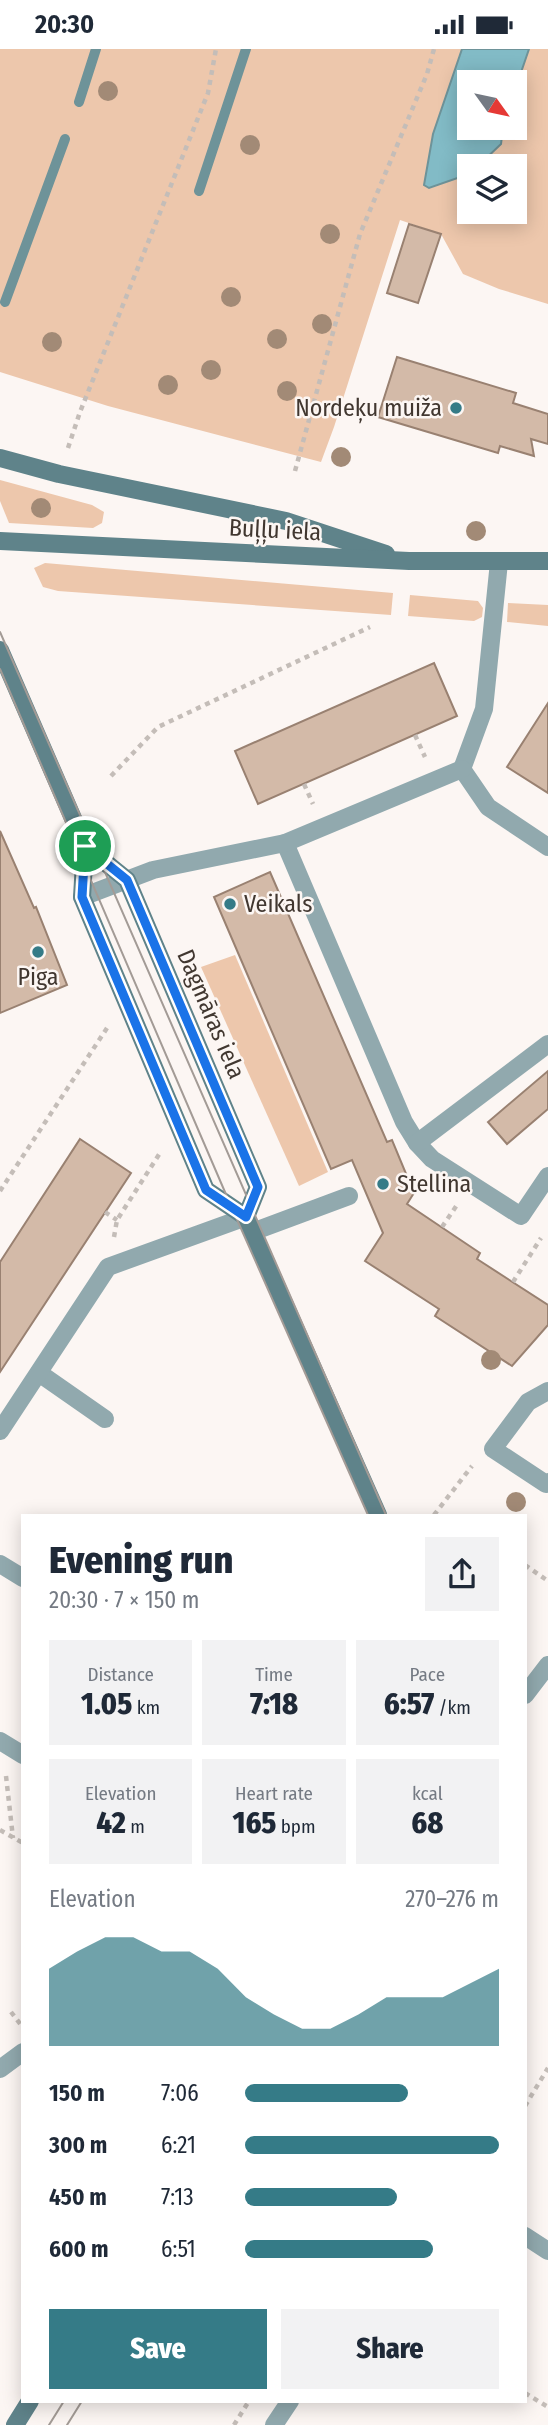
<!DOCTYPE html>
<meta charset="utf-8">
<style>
body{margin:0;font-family:"Fira Sans Condensed",sans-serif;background:#f2f2f3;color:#1f2937;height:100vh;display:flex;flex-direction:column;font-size:26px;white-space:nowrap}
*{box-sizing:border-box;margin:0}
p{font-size:23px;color:#747a83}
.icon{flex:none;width:38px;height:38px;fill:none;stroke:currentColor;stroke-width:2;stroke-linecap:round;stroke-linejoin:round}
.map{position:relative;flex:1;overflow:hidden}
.details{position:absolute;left:21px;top:1465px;width:506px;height:889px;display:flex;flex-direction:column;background:#fff;border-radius:0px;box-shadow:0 4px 18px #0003}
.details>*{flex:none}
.needle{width:46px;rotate:123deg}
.buttons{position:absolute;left:457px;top:21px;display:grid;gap:14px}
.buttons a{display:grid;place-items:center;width:70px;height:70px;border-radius:0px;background:#fff;box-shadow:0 4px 18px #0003;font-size:35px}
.pin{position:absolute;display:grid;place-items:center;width:60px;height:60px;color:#fff;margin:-30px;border:4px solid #fff;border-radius:50%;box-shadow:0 2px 7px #0007}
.round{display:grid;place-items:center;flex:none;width:74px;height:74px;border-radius:0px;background:#f2f2f3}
.overview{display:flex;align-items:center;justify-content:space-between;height:119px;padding:0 28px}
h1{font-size:38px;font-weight:800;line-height:52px}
.figures{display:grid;grid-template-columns:repeat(3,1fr);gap:10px;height:119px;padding:7px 28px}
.figures div{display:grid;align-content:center;border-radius:0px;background:#f2f2f3;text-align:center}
.figures b{font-size:30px;font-weight:800}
.figures small{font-size:19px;font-weight:400}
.figures p{font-size:19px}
.chart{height:196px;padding:14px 28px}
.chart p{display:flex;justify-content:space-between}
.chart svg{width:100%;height:126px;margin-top:7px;fill:#357b87;opacity:.7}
.cta{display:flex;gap:14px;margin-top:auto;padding:14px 28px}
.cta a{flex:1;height:80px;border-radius:0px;background:#357b87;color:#fff;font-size:28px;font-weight:800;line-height:80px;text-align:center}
.cta a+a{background:#f2f2f3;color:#1f2937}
ul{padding:0 28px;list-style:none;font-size:23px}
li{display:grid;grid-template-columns:112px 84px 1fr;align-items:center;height:52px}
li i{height:18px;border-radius:9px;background:#357b87}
.status{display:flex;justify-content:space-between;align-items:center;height:49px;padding:0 35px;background:#fff;direction:ltr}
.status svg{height:19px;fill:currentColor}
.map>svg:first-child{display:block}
.green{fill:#edc7ac;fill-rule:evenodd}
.water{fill:#82bbc6;stroke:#6e9399;stroke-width:2}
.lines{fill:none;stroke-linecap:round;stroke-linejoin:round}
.stream{stroke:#6e9399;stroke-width:10}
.building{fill:#d3baa8;stroke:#998171;stroke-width:2}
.path{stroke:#c4bdb8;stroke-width:4.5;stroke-dasharray:5 5;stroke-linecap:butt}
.lane{stroke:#91a9ae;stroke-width:18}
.street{stroke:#91a9ae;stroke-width:18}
.secondary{stroke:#5f838a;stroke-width:18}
.tram{stroke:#a39b96;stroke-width:2}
.tree{fill:#a28a76}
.route-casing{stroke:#fff;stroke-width:14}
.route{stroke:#1a73e8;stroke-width:9}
.poi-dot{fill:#357b87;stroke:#fcf6f3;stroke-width:2.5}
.labels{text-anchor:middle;stroke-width:5;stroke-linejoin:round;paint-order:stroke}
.poi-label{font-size:24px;fill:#413730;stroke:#fcf6f3;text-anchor:start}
.street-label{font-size:24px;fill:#413730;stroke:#fcf6f3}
</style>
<div class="status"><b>20:30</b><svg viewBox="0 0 49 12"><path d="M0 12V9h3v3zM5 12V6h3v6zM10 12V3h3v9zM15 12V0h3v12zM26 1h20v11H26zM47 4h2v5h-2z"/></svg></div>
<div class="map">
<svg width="548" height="2376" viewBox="0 0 548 2376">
<rect width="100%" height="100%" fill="#fcf6f3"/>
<g class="green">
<path d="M 0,0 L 548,0 L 548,255 L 499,240 L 463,225 L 441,185 L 400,171 L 334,378 L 321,413 L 108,357 L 0,323 ZM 469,33 L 514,33 L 514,79 L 469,79 ZM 469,117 L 514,117 L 514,163 L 469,163 Z"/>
<polygon points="0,431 92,456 104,463 102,474 93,479 9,474 0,452"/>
<polygon points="45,514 393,544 391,566 58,542 43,538 34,519"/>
<polygon points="410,546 478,552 483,559 482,568 474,572 408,567"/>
<polygon points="508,554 548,556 548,577 507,573"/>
<polygon points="235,906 328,1123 299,1137 201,918"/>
</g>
<polygon class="water" points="462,0 529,0 515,41 514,33 469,33 469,79 503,79 501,95 478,117 469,117 469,125 429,139 424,136 433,85"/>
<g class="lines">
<g class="stream">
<polyline points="79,53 96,0"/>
<polyline points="199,142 246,0"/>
<polyline points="5,253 65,90"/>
</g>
</g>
<g class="building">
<polygon points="409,175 441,185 418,254 387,244"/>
<polygon points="397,308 516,344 513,354 548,365 548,395 531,390 534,407 500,397 498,404 378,368"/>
<polygon points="434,614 457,667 258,755 235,702"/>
<polygon points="548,654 548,744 507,718"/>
<polygon points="0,782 34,859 36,858 67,936 0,964"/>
<polygon points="270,823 387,1093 392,1091 414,1144 407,1155 480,1204 477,1210 548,1256 548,1276 512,1317 435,1267 439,1260 365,1212 383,1184 352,1111 331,1120 214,848"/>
<polygon points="548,1022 548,1060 507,1095 488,1073"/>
<polygon points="80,1090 131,1124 0,1323 0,1213"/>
</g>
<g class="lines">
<g class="path">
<polyline points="68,399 80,363 208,44 216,0"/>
<polyline points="295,422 360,185 427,25 434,0"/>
<polyline points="415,686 425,708"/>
<polyline points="111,727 158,678 370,578"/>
<polyline points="304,735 313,755"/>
<polyline points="0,1142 107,979"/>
<polyline points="105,1163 117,1171"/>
<polyline points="442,1178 457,1156"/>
<polyline points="114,1188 117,1171 160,1104"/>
<polyline points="513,1233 541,1189"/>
<polyline points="434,1466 472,1417"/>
<polyline points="525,1516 548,1532"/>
<polyline points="6,1727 13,1789"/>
<polyline points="0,1781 23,1794"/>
<polyline points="11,1963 21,1976"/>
<polyline points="525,2057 548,2019"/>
<polyline points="525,2344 548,2358"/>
<polyline points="234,2376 249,2352"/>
</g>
<g class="lane">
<polyline points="499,513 484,660 462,720 488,758 548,798"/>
<polyline points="285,794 404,1073 417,1094 432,1110 521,1167 548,1127"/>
<polyline points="82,848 153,821 285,794 462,720"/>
<polyline points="417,1094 548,995"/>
<polyline points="252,1183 349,1147"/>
<polyline points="39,1324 105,1370"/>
<polyline points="548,1342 528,1353 493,1400 546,1435 548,1433"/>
<polyline points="0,1382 108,1218 246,1168"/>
<polyline points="0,1692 23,1706"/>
<polyline points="0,2020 23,2003"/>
<polyline points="274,2376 290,2352"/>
</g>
<g class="street">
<polyline points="0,1515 23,1529"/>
<polyline points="525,1646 548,1616"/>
<polyline points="525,2187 548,2202"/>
</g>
<g class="secondary">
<polyline points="0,409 59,425 286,472 386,505"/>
<polyline points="0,492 409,512 548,512"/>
<polyline points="0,601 85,797 127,831 258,1138 246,1168"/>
<polyline points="85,797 82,848 206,1141 246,1168 378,1466"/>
<polyline points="15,2376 30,2352"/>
</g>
<g class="tram">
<polyline points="0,583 386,1466"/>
<polyline points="0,620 231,1157 368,1466"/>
<polyline points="49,2376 64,2352"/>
<polyline points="67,2376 82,2352"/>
</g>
</g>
<g class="tree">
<circle cx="108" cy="42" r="10"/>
<circle cx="250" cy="96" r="10"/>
<circle cx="330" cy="185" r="10"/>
<circle cx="231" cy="248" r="10"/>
<circle cx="322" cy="275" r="10"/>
<circle cx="277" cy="290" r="10"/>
<circle cx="52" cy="293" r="10"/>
<circle cx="211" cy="321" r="10"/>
<circle cx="168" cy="336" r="10"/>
<circle cx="287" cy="342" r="10"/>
<circle cx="341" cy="408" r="10"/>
<circle cx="41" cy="459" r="10"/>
<circle cx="476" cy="482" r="10"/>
<circle cx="491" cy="1311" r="10"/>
<circle cx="516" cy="1453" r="10"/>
</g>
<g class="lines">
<defs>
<polygon id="route" points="85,797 127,831 258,1138 246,1168 206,1141 82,848"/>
</defs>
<use href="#route" class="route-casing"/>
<use href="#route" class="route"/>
</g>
<g class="poi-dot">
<circle cx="456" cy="359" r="7"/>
<circle cx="230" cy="855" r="7"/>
<circle cx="38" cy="903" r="7"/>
<circle cx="383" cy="1135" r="7"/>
</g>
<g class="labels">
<g class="poi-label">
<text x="442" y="367" text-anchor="end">Nordeķu muiža</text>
<text x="244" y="863">Veikals</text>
<text x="38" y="936" text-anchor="middle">Piga</text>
<text x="397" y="1143">Stellina</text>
</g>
<g class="street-label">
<text transform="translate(275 481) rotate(3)" y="8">Buļļu iela</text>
<text transform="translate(211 965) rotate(67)" y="8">Dagmāras iela</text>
</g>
</g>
</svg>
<div class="buttons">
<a><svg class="needle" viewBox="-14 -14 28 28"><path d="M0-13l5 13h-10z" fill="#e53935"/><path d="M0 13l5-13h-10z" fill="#747a83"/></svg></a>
<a><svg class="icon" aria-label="layers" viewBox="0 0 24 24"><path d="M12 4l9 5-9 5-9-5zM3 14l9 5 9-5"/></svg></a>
</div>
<div class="pin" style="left:85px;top:797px;background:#1e9e55"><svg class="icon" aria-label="arrive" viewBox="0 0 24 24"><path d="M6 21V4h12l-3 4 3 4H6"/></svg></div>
<section class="details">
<div class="overview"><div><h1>Evening run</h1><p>20:30 · 7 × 150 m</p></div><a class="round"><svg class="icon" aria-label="share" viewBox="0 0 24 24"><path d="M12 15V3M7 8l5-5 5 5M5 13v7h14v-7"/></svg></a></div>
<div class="figures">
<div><p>Distance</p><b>1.05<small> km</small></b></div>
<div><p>Time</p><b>7:18</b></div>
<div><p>Pace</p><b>6:57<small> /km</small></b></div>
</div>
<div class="figures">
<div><p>Elevation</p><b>42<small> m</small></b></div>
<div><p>Heart rate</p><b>165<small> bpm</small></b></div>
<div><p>kcal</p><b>68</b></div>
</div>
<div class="chart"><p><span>Elevation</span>270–276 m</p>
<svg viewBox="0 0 160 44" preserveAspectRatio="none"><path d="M0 44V17L10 11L20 6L30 6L40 11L50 11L60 17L70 27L80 33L90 38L100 38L110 33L120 27L130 27L140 27L150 22L160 17V44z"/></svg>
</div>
<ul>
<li><b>150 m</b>7:06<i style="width:64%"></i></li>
<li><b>300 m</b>6:21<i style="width:100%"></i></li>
<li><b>450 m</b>7:13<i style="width:60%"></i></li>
<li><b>600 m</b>6:51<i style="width:74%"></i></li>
</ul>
<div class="cta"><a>Save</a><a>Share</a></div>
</section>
</div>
